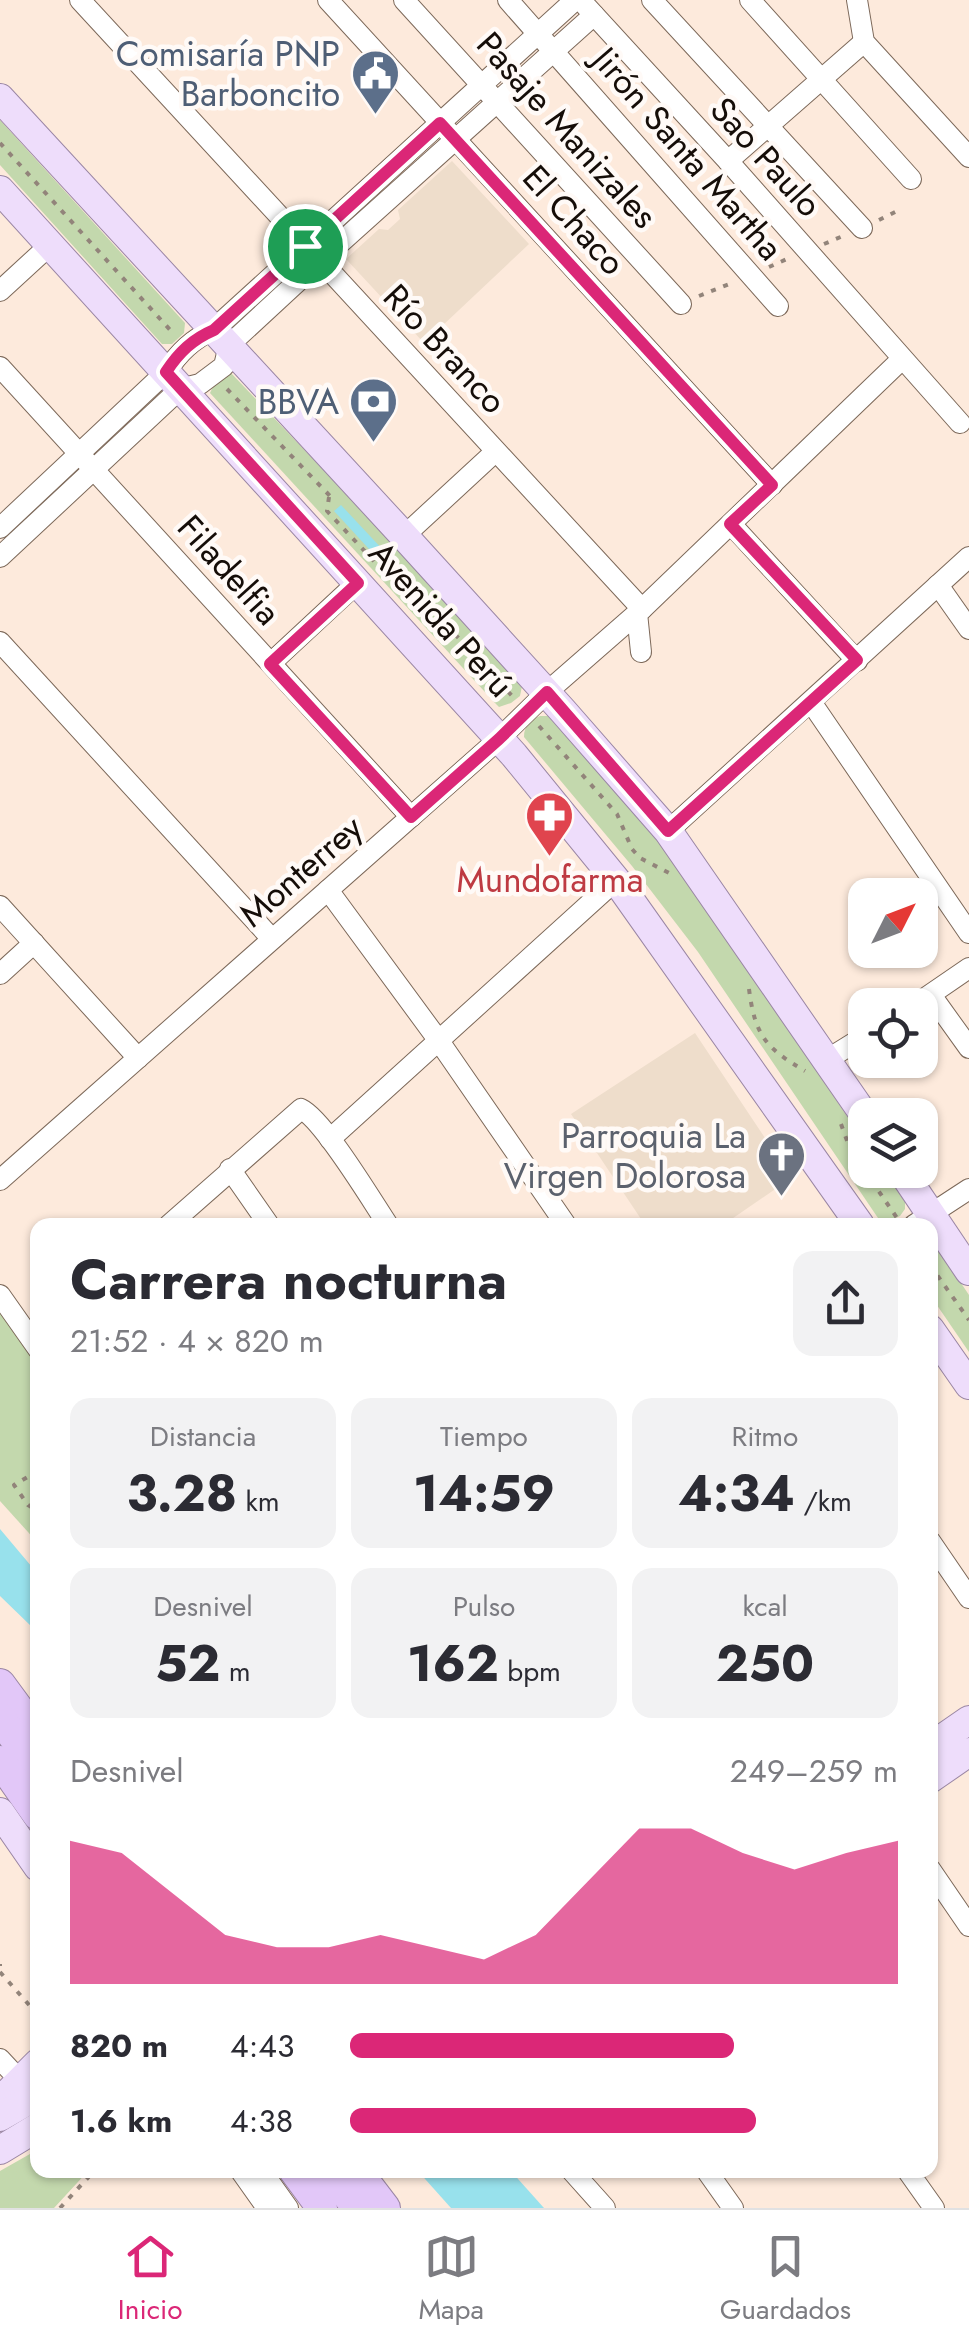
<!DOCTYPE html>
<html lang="es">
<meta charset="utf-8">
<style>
body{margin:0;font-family:Jost,sans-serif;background:#f2f2f3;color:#2b2b33;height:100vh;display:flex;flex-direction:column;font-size:38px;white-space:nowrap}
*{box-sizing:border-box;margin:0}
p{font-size:32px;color:#7c7c81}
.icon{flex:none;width:55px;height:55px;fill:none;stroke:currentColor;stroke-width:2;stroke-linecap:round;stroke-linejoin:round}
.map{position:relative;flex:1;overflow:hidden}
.drawer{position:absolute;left:30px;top:1218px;width:908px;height:960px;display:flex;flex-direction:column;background:#fff;border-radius:20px;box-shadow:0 2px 8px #0004}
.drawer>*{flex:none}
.needle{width:65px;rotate:48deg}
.fabs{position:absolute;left:848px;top:878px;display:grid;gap:20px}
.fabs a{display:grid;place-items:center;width:90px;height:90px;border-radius:20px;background:#fff;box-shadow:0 2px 8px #0004;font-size:50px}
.pin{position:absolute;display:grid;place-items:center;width:85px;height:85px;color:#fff;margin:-42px;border:5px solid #fff;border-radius:50%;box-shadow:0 2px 10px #0007}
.round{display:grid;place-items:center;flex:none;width:105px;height:105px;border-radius:20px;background:#f2f2f3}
.overview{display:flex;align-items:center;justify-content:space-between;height:170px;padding:0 40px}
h1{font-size:55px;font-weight:700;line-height:75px}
.stats{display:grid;grid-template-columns:repeat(3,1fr);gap:15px;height:170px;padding:10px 40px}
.stats div{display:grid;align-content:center;border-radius:20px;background:#f2f2f3;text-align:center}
.stats b{font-size:50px;font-weight:700}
.stats small{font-size:28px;font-weight:400}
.stats p{font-size:28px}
.chart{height:280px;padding:20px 40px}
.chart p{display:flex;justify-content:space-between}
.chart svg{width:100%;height:180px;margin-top:10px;fill:#db2777;opacity:.7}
ul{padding:0 40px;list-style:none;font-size:32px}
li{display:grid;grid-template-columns:160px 120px 1fr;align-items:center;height:75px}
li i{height:25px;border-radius:12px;background:#db2777}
.dock{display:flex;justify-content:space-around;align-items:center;height:140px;border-top:2px solid #e1e1e2;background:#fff;font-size:28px;color:#7c7c81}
.dock a{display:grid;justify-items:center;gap:5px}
.dock .on{color:#db2777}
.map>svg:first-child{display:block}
.education{fill:#eeddcb}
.green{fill:#c3d8ad}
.water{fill:#98e1ec}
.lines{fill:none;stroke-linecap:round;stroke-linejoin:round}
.minor-casing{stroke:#7c6859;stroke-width:22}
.major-casing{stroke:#9a86a4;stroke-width:30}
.highway-casing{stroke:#9a86a4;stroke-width:32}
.path{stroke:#92847a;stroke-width:4;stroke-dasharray:5 8;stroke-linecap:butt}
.minor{stroke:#fff;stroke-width:20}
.major{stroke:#eeddfb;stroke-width:28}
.highway{stroke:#e2c7f8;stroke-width:30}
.route-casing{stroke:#fff;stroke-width:20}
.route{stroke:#db2777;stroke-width:12}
.labels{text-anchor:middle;stroke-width:9;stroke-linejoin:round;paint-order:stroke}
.service-label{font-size:35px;fill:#4e5e75;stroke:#fffaf7;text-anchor:end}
.street-label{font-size:35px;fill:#150d08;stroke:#fffaf7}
.health-label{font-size:35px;fill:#be3a42;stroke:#fffaf7}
.worship-label{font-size:35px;fill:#5b616d;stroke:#fffaf7;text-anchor:end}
</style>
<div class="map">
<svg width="969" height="2208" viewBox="0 0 969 2208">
<rect width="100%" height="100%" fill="#fdeadc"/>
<g class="education">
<polygon points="452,161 529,244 424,343 346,259 379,229 388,230 400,219 398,210"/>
<polygon points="695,1033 767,1141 764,1145 787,1181 723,1225 645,1225 571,1114"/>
</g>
<g class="green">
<polygon points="0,120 185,323 184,333 172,344 162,344 0,165"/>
<path d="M 231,373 L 376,525 L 522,686 L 520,696 L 511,703 L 499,707 L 496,704 L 210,393 C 215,382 220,376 231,373 Z"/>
<path d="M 540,716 L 548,716 L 655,836 L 709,909 L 865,1143 L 865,1170 L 883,1170 L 905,1202 L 905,1209 L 900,1216 L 886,1223 L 878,1218 L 698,952 L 632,866 L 524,737 C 524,726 530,720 540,716 Z"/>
<polygon points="930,1240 934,1243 969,1295 969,1352 930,1295"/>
<polygon points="0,1310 37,1366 37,1542 0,1501"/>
<polygon points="37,2150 38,2170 89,2170 54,2208 0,2208 0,2171"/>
</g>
<g class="water">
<polygon points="341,505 399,567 392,574 334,511"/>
<polygon points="0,1529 37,1573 37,1637 31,1626 0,1596"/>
<polygon points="417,2170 510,2170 544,2208 451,2208"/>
</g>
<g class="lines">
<defs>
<g id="minor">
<polyline points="80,0 642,609"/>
<polyline points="328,0 772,485"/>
<polyline points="404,0 681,304"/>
<polyline points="508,0 778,306"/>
<polyline points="652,0 862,228"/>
<polyline points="750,0 911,179"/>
<polyline points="857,0 864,42 969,157"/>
<polyline points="585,5 728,161 960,423"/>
<polyline points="728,161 864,42"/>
<polyline points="0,291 50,245"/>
<polyline points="0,367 411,817"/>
<polyline points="731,524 857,661"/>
<path d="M 0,528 L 166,372 C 179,352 193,339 214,329 L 575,0"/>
<polyline points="404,536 495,452"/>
<polyline points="0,557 180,389 200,384 224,366 229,345 320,261 594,15"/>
<polyline points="938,585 969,629"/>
<polyline points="637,613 641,652"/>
<polyline points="0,642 272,939"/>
<polyline points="271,663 357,583"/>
<polyline points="811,702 969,933"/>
<polyline points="668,831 969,557"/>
<polyline points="328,890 439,1041 566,1225"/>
<polyline points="0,906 138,1058"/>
<polyline points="0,974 34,943"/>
<polyline points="931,995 969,1048"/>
<polyline points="915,1005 969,968"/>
<polyline points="828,1059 865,1036"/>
<polyline points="330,1139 616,880"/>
<polyline points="230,1169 269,1225"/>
<polyline points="0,1180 499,739 547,692 642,609 902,359"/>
<path d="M 169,1225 L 301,1109 C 323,1119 372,1201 388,1225"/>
<polyline points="914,1225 969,1189"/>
<polyline points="0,1295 38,1349"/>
<polyline points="930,1541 969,1598"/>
<polyline points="930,1869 969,1926"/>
<polyline points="0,2059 27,2088"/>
<polyline points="240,2170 267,2208"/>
<polyline points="261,2170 288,2208"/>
<polyline points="571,2170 605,2208"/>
<polyline points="706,2170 733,2208"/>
<polyline points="907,2170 934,2208"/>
</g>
<g id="major">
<polyline points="0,98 404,536 563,711 668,831 865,1116"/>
<polyline points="0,190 514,755 616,880 860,1225"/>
<polyline points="901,1170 969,1271"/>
<polyline points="930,1329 969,1385"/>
<polyline points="930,1747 969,1720"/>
<polyline points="930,1779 969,1752"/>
<polyline points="0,1812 38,1867"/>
<polyline points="0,2101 38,2063"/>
<polyline points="0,2117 38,2095"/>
<polyline points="0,2150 38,2127"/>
</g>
<g id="highway">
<polyline points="0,1684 36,1733"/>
<polyline points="0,1718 38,1770"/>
<polyline points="0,1761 38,1815"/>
<polyline points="294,2170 322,2208"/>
<polyline points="329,2170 357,2208"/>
<polyline points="356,2170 385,2208"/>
</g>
</defs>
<use href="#minor" class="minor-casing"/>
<use href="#major" class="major-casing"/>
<use href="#highway" class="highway-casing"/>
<g class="path">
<polyline points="0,143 172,332"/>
<polyline points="879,220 899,210"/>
<polyline points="824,244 843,236"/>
<polyline points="769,267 787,259"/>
<polyline points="699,296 732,283"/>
<polyline points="227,389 331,497"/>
<polyline points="329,497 327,511 388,576 403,578 513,697"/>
<polyline points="539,726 617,814 632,849 640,858 669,873"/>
<path d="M 749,989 C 755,1036 766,1048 805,1071"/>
<polyline points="841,1124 850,1149 897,1218"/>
<polyline points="930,1265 969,1320"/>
<polyline points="38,1471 14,1485 28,1505 38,1511"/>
<polyline points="0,1964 0,1966"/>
<polyline points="0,1972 38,2015"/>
<polyline points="60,2208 95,2170"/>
</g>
<use href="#minor" class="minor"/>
<use href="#major" class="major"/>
<use href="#highway" class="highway"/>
</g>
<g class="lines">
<defs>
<path id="route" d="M 440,123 L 772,485 L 730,524 L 857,660 L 668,831 L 547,692 L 499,739 L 411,817 L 270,664 L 358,583 L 166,372 C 179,352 193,339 214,330 Z"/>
</defs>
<use href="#route" class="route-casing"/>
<use href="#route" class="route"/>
</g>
<defs>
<symbol id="civic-pin" viewBox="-11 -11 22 30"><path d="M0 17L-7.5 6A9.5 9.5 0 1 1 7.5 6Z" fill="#5c6f8a" stroke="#fffaf7"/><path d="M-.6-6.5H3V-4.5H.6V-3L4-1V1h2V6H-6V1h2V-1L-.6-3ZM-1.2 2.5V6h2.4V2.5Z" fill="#fff"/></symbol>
<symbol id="bank-pin" viewBox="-11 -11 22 30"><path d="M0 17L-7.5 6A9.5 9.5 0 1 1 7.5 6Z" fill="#5c6f8a" stroke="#fffaf7"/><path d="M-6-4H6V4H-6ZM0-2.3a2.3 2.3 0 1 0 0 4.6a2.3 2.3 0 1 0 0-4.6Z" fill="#fff"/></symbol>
<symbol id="pharmacy-pin" viewBox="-11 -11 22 30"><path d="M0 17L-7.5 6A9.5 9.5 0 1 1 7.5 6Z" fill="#e0444e" stroke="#fffaf7"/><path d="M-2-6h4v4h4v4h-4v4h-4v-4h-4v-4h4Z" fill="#fff"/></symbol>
<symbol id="church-pin" viewBox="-11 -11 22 30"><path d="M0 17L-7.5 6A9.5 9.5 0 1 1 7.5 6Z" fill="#6b7280" stroke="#fffaf7"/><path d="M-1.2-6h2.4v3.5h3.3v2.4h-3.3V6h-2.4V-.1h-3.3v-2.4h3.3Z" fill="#fff"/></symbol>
</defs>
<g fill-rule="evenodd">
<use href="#civic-pin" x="348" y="46" width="55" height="75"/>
<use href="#bank-pin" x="346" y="374" width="55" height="75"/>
<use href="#pharmacy-pin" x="522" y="788" width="55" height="75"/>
<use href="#church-pin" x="754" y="1128" width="55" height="75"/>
</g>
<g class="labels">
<g class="service-label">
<text x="340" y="66">Comisaría PNP<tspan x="340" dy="40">Barboncito</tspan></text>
<text x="339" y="414">BBVA</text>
</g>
<g class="street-label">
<text transform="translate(567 130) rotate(48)" y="12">Pasaje Manizales</text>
<text transform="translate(688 154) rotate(49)" y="12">Jirón Santa Martha</text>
<text transform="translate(766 157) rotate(48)" y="12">Sao Paulo</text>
<text transform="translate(574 220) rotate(48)" y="12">El Chaco</text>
<text transform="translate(445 349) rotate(47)" y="12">Río Branco</text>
<text transform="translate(229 570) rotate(48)" y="12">Filadelfia</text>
<text transform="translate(441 619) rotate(48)" y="12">Avenida Perú</text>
<text transform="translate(301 871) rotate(-41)" y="12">Monterrey</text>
</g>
<g class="health-label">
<text x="550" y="892">Mundofarma</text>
</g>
<g class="worship-label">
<text x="746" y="1148">Parroquia La<tspan x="746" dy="40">Virgen Dolorosa</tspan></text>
</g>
</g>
</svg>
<div class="fabs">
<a><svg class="needle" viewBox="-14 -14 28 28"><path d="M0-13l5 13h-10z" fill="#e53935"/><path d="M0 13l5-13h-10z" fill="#7c7c81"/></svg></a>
<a><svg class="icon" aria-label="locate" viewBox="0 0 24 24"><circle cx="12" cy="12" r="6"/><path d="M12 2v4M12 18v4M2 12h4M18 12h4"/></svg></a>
<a><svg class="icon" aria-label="layers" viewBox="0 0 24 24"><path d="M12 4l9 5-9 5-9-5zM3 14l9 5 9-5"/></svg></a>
</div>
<div class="pin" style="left:305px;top:246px;background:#1e9e55"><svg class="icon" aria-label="arrive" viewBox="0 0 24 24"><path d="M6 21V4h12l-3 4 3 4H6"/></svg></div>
<section class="drawer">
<div class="overview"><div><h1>Carrera nocturna</h1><p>21:52 · 4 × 820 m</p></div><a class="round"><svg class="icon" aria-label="share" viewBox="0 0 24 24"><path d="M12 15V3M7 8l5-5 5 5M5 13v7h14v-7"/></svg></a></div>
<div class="stats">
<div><p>Distancia</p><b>3.28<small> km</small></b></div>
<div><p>Tiempo</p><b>14:59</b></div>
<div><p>Ritmo</p><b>4:34<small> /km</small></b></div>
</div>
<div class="stats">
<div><p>Desnivel</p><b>52<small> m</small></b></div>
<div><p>Pulso</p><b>162<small> bpm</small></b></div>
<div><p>kcal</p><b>250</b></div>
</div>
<div class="chart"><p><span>Desnivel</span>249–259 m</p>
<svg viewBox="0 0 160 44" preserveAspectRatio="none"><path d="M0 44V9L10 12L20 22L30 32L40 35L50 35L60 32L70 35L80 38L90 32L100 19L110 6L120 6L130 12L140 16L150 12L160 9V44z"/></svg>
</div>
<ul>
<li><b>820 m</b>4:43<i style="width:70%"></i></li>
<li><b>1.6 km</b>4:38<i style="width:74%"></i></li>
</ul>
</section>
</div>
<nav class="dock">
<a class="on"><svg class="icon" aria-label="home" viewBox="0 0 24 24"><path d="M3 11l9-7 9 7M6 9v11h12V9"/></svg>Inicio</a>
<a><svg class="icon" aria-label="map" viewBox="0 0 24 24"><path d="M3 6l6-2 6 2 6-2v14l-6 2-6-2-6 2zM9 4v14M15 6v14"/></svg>Mapa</a>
<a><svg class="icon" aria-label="saved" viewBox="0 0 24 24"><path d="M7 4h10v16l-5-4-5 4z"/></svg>Guardados</a>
</nav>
